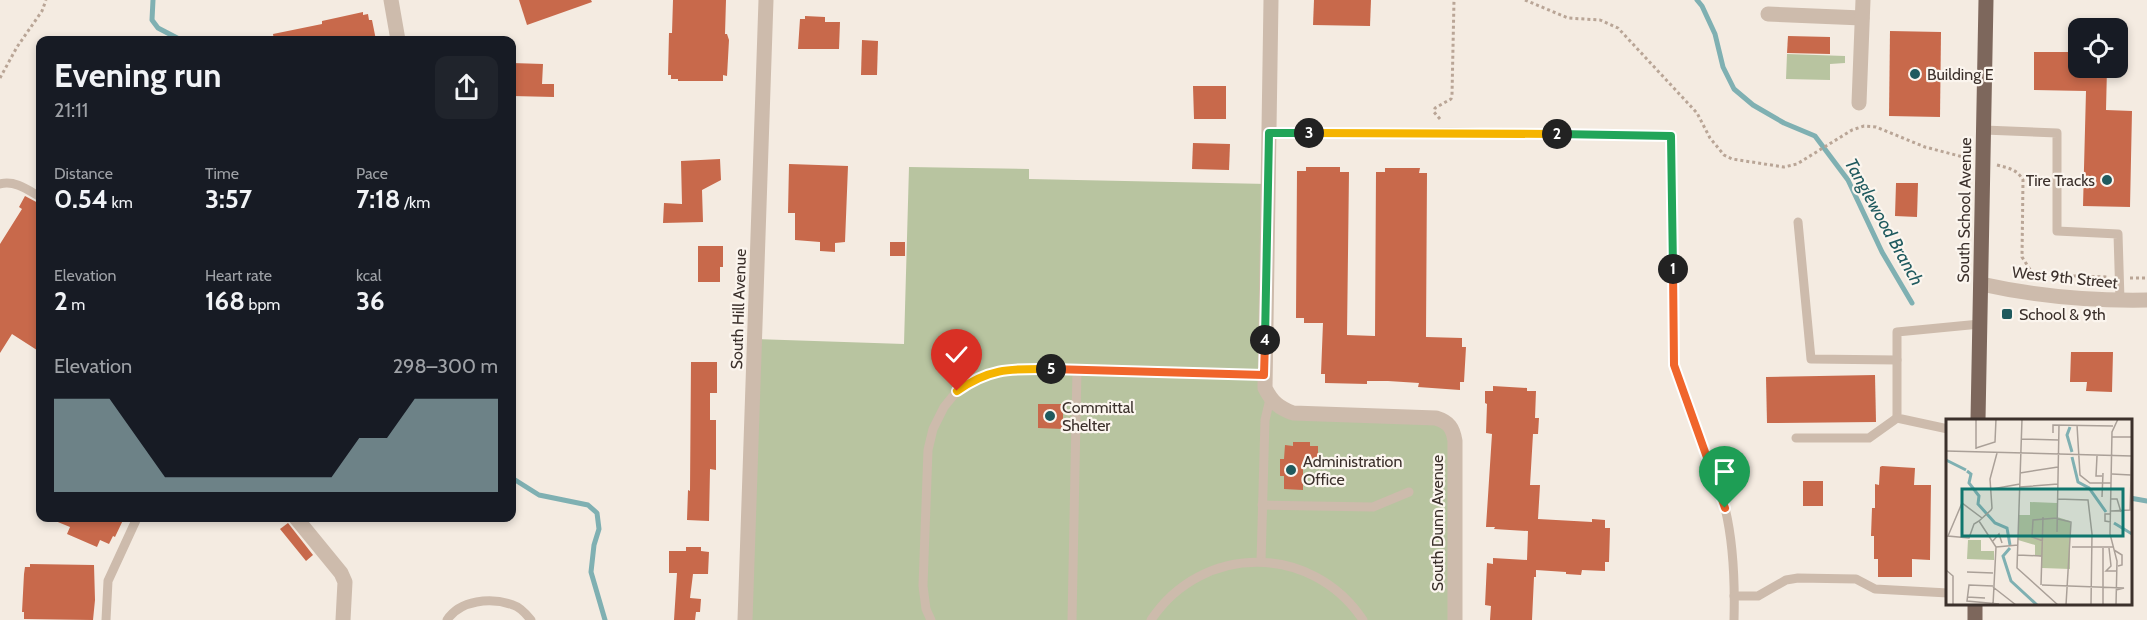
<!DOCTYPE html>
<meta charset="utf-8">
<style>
body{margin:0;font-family:Cabin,sans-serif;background:#20242c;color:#f1f3f6;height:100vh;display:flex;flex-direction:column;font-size:22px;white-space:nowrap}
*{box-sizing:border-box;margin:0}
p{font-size:20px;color:#9ea1a6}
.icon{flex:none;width:33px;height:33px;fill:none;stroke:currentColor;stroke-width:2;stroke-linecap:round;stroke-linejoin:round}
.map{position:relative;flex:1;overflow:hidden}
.side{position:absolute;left:36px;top:36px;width:480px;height:486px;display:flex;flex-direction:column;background:#171b24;border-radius:12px;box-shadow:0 3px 9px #0003}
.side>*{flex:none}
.tools{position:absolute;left:2068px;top:18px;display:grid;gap:12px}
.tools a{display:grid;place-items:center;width:60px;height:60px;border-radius:12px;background:#171b24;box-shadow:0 3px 9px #0003;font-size:30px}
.pin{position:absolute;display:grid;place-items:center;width:51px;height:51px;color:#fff;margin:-62px -26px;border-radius:50% 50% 50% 0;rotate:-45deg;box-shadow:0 0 6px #0007}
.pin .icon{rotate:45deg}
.km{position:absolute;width:30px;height:30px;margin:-15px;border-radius:50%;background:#222;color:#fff;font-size:16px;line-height:30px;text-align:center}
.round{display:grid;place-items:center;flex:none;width:63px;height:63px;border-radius:12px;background:#20242c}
.headline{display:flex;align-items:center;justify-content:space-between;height:102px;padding:0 18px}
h1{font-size:33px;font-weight:800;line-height:45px}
.figures{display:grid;grid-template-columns:repeat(3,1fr);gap:9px;height:102px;padding:6px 18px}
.figures div{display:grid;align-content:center}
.figures b{font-size:26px;font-weight:800}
.figures small{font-size:16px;font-weight:400}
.figures p{font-size:16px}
.chart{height:168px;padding:12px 18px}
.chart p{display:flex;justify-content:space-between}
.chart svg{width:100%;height:108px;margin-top:6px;fill:#92aeb2;opacity:.7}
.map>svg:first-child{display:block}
.green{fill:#b8c4a0}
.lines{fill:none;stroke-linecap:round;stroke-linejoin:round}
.stream{stroke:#7fb0b2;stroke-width:5}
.building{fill:#c8694b}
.path{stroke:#b9a596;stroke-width:3;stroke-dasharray:3 3;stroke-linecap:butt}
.service{stroke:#cdbbac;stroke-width:9}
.minor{stroke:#cdbbac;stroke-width:15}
.primary{stroke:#7d675c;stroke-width:15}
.split-1-casing{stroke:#fff;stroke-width:12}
.split-2-casing{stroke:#fff;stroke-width:12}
.split-3-casing{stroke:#fff;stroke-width:12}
.split-4-casing{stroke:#fff;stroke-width:12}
.split-5-casing{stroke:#fff;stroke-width:12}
.split-6-casing{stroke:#fff;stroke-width:12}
.split-1{stroke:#f0652b;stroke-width:8}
.split-2{stroke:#22a559;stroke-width:8}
.split-3{stroke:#f5b400;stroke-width:8}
.split-4{stroke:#22a559;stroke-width:8}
.split-5{stroke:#f0652b;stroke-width:8}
.split-6{stroke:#f5b400;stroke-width:8}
.poi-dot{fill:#1f5a5e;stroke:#fbf5ee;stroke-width:2}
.labels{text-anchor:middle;stroke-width:4.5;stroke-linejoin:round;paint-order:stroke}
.poi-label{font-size:16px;fill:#3b302b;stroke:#fbf5ee;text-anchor:start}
.street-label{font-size:16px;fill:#3b302b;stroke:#fbf5ee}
.water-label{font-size:18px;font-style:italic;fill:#1f5a5e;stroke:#fbf5ee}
.inset-river{fill:none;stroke:#7fb0b2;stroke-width:3}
.inset-road{fill:none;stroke:#aaa098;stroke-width:1.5}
.view{fill:#0f766e;fill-opacity:0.15;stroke:#0f766e;stroke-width:3}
.inset-edge{fill:none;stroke:#3b302b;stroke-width:3}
</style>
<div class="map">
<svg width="2147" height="620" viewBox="0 0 2147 620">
<rect width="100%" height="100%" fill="#f4ebe1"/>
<g class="green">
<polygon points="1787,54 1845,56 1845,63 1830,64 1830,80 1786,79"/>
<polygon points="909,167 1029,169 1029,179 1268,184 1264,375 1280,408 1451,426 1455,620 745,620 755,339 904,344"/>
</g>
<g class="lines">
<g class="stream">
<polyline points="153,0 152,20 158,28 181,40"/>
<polyline points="1697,0 1702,6 1715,34 1723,67 1734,89 1753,105 1784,123 1815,136 1848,180 1882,252 1912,303"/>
<polyline points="512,478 539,495 588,505 597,513 599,529 594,545 591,572 605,620"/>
<polyline points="2130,498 2147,501"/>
</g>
</g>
<g class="building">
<polygon points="519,0 591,0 592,2 527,25"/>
<polygon points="673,0 726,0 725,34 727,34 729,40 727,76 723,75 723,81 678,81 678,79 671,79 671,75 668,75 669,33 672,33"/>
<polygon points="1314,0 1371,0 1370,26 1313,25"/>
<polygon points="363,12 363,15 368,14 369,20 372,20 376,40 274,40 273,34 322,24 322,21"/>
<polygon points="805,16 825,17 825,22 840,22 839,49 798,49 800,19 805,19"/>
<polygon points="1890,31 1941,32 1940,117 1889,116"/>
<polygon points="1788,36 1830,37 1830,54 1787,53"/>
<polygon points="862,40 878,41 877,75 861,75"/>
<polygon points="2034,52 2079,52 2079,68 2107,68 2106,110 2132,111 2130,207 2083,206 2086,91 2034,90"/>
<polygon points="512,63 543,64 542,84 554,84 554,97 512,96"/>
<polygon points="1193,86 1226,86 1226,119 1194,119"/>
<polygon points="1193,143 1230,144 1229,170 1192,169"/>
<polygon points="720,159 721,180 702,190 703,222 663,223 664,203 682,204 681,161"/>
<polygon points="789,164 848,166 845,242 835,243 835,252 820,251 820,242 795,240 795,213 788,213"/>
<polygon points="1306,167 1340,167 1340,172 1349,172 1347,335 1375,336 1376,172 1385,172 1385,168 1420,168 1419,173 1427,173 1426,337 1462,338 1462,347 1466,347 1464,382 1460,382 1460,390 1418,387 1419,383 1388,381 1367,381 1367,384 1325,383 1325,374 1321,374 1323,323 1304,323 1304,318 1296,318 1297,171 1306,171"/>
<polygon points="1896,183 1918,183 1917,217 1895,216"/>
<polygon points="25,196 40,204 40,352 12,334 0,353 0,244 22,209 19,207"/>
<rect x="890" y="242" width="15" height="14"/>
<polygon points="698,246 723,246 723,267 720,267 720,282 698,282"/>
<polygon points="2071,352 2113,352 2112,392 2086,391 2087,382 2070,382"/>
<polygon points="691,362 717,362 717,393 710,393 710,420 716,420 716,470 710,469 709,521 687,520 688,490 690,491"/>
<polygon points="1875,375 1876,422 1767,423 1766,377"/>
<polygon points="1493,386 1527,388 1527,391 1536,391 1535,418 1539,418 1538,434 1533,434 1530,485 1540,485 1538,519 1592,522 1592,519 1605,520 1605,528 1610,528 1609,562 1605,562 1605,571 1582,570 1581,575 1566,574 1566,572 1536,570 1536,577 1534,577 1532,620 1490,620 1491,606 1485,605 1487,563 1493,564 1493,558 1527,560 1528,531 1494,529 1495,527 1486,527 1492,434 1486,433 1487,404 1485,403 1485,391 1493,391"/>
<polygon points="1038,404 1063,404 1063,429 1038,428"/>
<polygon points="1293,442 1310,442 1310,446 1318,446 1318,465 1303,465 1303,490 1284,489 1284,476 1280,476 1280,459 1284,459 1285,445 1293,446"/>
<polygon points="1882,466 1915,468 1914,485 1931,485 1930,560 1912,559 1912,577 1878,577 1878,559 1874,559 1874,536 1871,536 1872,508 1875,508 1875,484 1879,485 1880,467"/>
<rect x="1803" y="481" width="20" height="25"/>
<polygon points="48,518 124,518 115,537 113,536 109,544 100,540 97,547 67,534 70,527"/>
<polygon points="288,523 313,555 306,561 280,529"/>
<polygon points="686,547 701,547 701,551 709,552 708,574 693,574 690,598 701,599 700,612 696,612 695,620 674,620 677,573 669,573 669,551 686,551"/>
<polygon points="30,564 94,565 95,600 93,620 24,619 24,612 22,612 24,574 25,567 30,567"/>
</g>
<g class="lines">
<g class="path">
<polyline points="1525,0 1568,18 1600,20 1618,28 1697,113 1710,138 1724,155 1732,159 1784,167 1797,164 1852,130 1864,126 1876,127 1925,147 1967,158"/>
<polyline points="0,78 17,47 42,11 46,0"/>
<polyline points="1440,119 1434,112 1435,108 1451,99 1452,95 1454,0"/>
<path d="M 1997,165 C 2008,168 2017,169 2023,180 L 2022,257 L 2031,271 L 2040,275 L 2108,277"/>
<polyline points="2130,278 2147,278"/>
</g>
<g class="service">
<polyline points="1984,130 2057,133 2057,231 2118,234 2120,300"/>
<path d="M 1269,133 L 1450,132 L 1671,136 L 1674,365 L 1725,508 C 1734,545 1735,582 1734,620"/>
<path d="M 0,184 C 15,180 28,190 40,197"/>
<polyline points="1798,222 1811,359 1897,360"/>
<polyline points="1948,429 1897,418 1897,332 1980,324"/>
<polyline points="1796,438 1869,438 1897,418"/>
<polyline points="1262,505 1373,507 1409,492"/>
<polyline points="1261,562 1265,420 1270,399"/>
<polyline points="1734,596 1758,596 1786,580 1798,578 1856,579 1875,589 1948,593"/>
<polyline points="106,620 108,581 137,518"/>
<path d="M 447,620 C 460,600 491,597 513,605 C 520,607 527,615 531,620"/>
<polyline points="931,620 926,609 923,586 928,450 933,429 944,407 957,391 975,378 1008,369 1077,369 1264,375"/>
<polyline points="1072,620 1077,369"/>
<path d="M 1151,620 C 1202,543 1312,543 1363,620"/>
</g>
<g class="minor">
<polyline points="391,0 398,40"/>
<path d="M 1271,0 L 1265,388 C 1272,402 1279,408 1293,413 L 1436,418 C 1449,422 1453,428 1455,441 L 1455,620"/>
<polyline points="1768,14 1862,18"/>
<polyline points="1859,103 1863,0"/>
<path d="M 1981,284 C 2035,296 2092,301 2147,300"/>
<polyline points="296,518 341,573 345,582 343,620"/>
<polyline points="745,620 766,0"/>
</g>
<g class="primary">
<polyline points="1978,420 1986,0"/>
<polyline points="1975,620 1975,604"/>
</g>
</g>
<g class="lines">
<defs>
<polyline id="split-1" points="1673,269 1674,365 1725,508"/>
<polyline id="split-2" points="1557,134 1671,136 1673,269"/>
<polyline id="split-3" points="1309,133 1557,134"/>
<polyline id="split-4" points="1265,340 1269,133 1309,133"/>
<polyline id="split-5" points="1051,369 1264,375 1265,340"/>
<path id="split-6" d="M 957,391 C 991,367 1012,369 1051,369"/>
</defs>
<use href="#split-1" class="split-1-casing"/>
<use href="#split-2" class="split-2-casing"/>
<use href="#split-3" class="split-3-casing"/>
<use href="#split-4" class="split-4-casing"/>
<use href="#split-5" class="split-5-casing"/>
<use href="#split-6" class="split-6-casing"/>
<use href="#split-1" class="split-1"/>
<use href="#split-2" class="split-2"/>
<use href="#split-3" class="split-3"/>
<use href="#split-4" class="split-4"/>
<use href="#split-5" class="split-5"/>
<use href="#split-6" class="split-6"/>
</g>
<g class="poi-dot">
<circle cx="1915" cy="74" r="6"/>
<circle cx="2107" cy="180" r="6"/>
<rect x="2001" y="308" width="12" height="12" rx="3"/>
<circle cx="1050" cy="416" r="6"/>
<circle cx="1291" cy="470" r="6"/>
</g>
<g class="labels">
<g class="poi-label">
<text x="1927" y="80">Building E</text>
<text x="2095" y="186" text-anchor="end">Tire Tracks</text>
<text x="2019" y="320">School &amp; 9th</text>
<text x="1062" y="413">Committal<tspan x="1062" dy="18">Shelter</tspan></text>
<text x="1303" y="467">Administration<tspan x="1303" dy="18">Office</tspan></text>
</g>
<g class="street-label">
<text transform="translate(1964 210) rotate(-89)" y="6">South School Avenue</text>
<text transform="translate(2065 277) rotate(6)" y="6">West 9th Street</text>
<text transform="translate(738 309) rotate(-88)" y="6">South Hill Avenue</text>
<text transform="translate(1437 523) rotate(-90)" y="6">South Dunn Avenue</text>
</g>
<g class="water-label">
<text transform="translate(1884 222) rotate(61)" y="6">Tanglewood Branch</text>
</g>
</g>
<g transform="translate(1946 419)">
<rect width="186" height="186" fill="#f4ebe1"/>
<path d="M 84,83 L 111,84 L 111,98 L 124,102 L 124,150 L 96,149 L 96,138 L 89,136 L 89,126 L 72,121 L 73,96 L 84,96 ZM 22,121 L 35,121 L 35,132 L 48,132 L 48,141 L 21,140 Z" fill="#b8c4a0"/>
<path class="inset-river" d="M 124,8 L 121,16 L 126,33M 126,38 L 132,63 L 143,69 L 160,93M 0,41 L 20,51M 21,52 L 25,55 L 23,64 L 33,77 L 32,85 L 49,104 L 61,109 L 64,126M 168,104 L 186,115M 64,129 L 57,137 L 65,162 L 91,186"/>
<path class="inset-road" d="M 76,0 L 71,149 L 112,186M 131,6 L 134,56 L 144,64 L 165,64M 107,14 L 107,6 L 167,7M 166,18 L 186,18M 75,20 L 113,21M 30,29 L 49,23 L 50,0M 30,30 L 30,0M 0,32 L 186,37M 151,37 L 150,57 L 156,57M 74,54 L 112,48M 166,55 L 185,56M 74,68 L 112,65M 46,70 L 74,65M 156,78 L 157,54M 111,80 L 142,81 L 146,115 L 145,186M 165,80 L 171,80 L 175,93M 165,92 L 184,91 L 186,27M 164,95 L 159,95 L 159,102 L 165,103M 36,99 L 16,84 L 2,117 L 23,119 L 28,105 L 33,102 L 45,91 L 46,89 L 44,60 L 51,34M 112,100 L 125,103 L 120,186M 33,102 L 50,128M 111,113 L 113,6M 97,122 L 86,118 L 87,101 L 111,99M 46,123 L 53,115 L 56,124M 50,128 L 72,126M 126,128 L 167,128M 163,129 L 165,147 L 160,152 L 171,152M 168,131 L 176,136 L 176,146 L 172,147M 72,136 L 95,137M 0,151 L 7,157 L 7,186M 21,153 L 47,154M 95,166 L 97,98M 96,166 L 178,169 L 170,171M 47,167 L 23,166 L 21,182 L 53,185M 47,168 L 70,186M 21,178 L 39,179M 47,186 L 50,128M 157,186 L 157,129M 170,186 L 171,142 L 164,115 L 166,13 L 172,0"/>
<path class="view" d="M 16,70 L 177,70 L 177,117 L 16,117 Z"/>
<rect width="186" height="186" class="inset-edge"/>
</g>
</svg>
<div class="tools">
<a><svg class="icon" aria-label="locate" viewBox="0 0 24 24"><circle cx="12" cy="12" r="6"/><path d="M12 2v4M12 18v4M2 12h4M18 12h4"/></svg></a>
</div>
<div class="pin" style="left:1725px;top:508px;background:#1e9e55"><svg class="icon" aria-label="arrive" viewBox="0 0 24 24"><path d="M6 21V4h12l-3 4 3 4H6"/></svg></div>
<div class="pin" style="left:957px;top:391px;background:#d93025"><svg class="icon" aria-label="check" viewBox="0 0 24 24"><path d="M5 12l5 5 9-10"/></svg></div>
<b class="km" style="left:1673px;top:269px">1</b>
<b class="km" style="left:1557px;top:134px">2</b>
<b class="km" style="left:1309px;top:133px">3</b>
<b class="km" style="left:1265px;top:340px">4</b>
<b class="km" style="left:1051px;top:369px">5</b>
<section class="side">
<div class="headline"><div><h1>Evening run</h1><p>21:11</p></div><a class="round"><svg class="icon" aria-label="share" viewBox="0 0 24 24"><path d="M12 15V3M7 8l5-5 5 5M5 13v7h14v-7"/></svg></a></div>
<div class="figures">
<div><p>Distance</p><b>0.54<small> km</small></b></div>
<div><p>Time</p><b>3:57</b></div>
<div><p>Pace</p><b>7:18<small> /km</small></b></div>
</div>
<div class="figures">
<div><p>Elevation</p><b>2<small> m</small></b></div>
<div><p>Heart rate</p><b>168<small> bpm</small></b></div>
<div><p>kcal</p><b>36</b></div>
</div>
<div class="chart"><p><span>Elevation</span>298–300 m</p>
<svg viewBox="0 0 160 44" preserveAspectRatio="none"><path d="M0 44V6L10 6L20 6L30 22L40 38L50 38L60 38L70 38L80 38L90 38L100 38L110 22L120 22L130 6L140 6L150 6L160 6V44z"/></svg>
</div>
</section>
</div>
